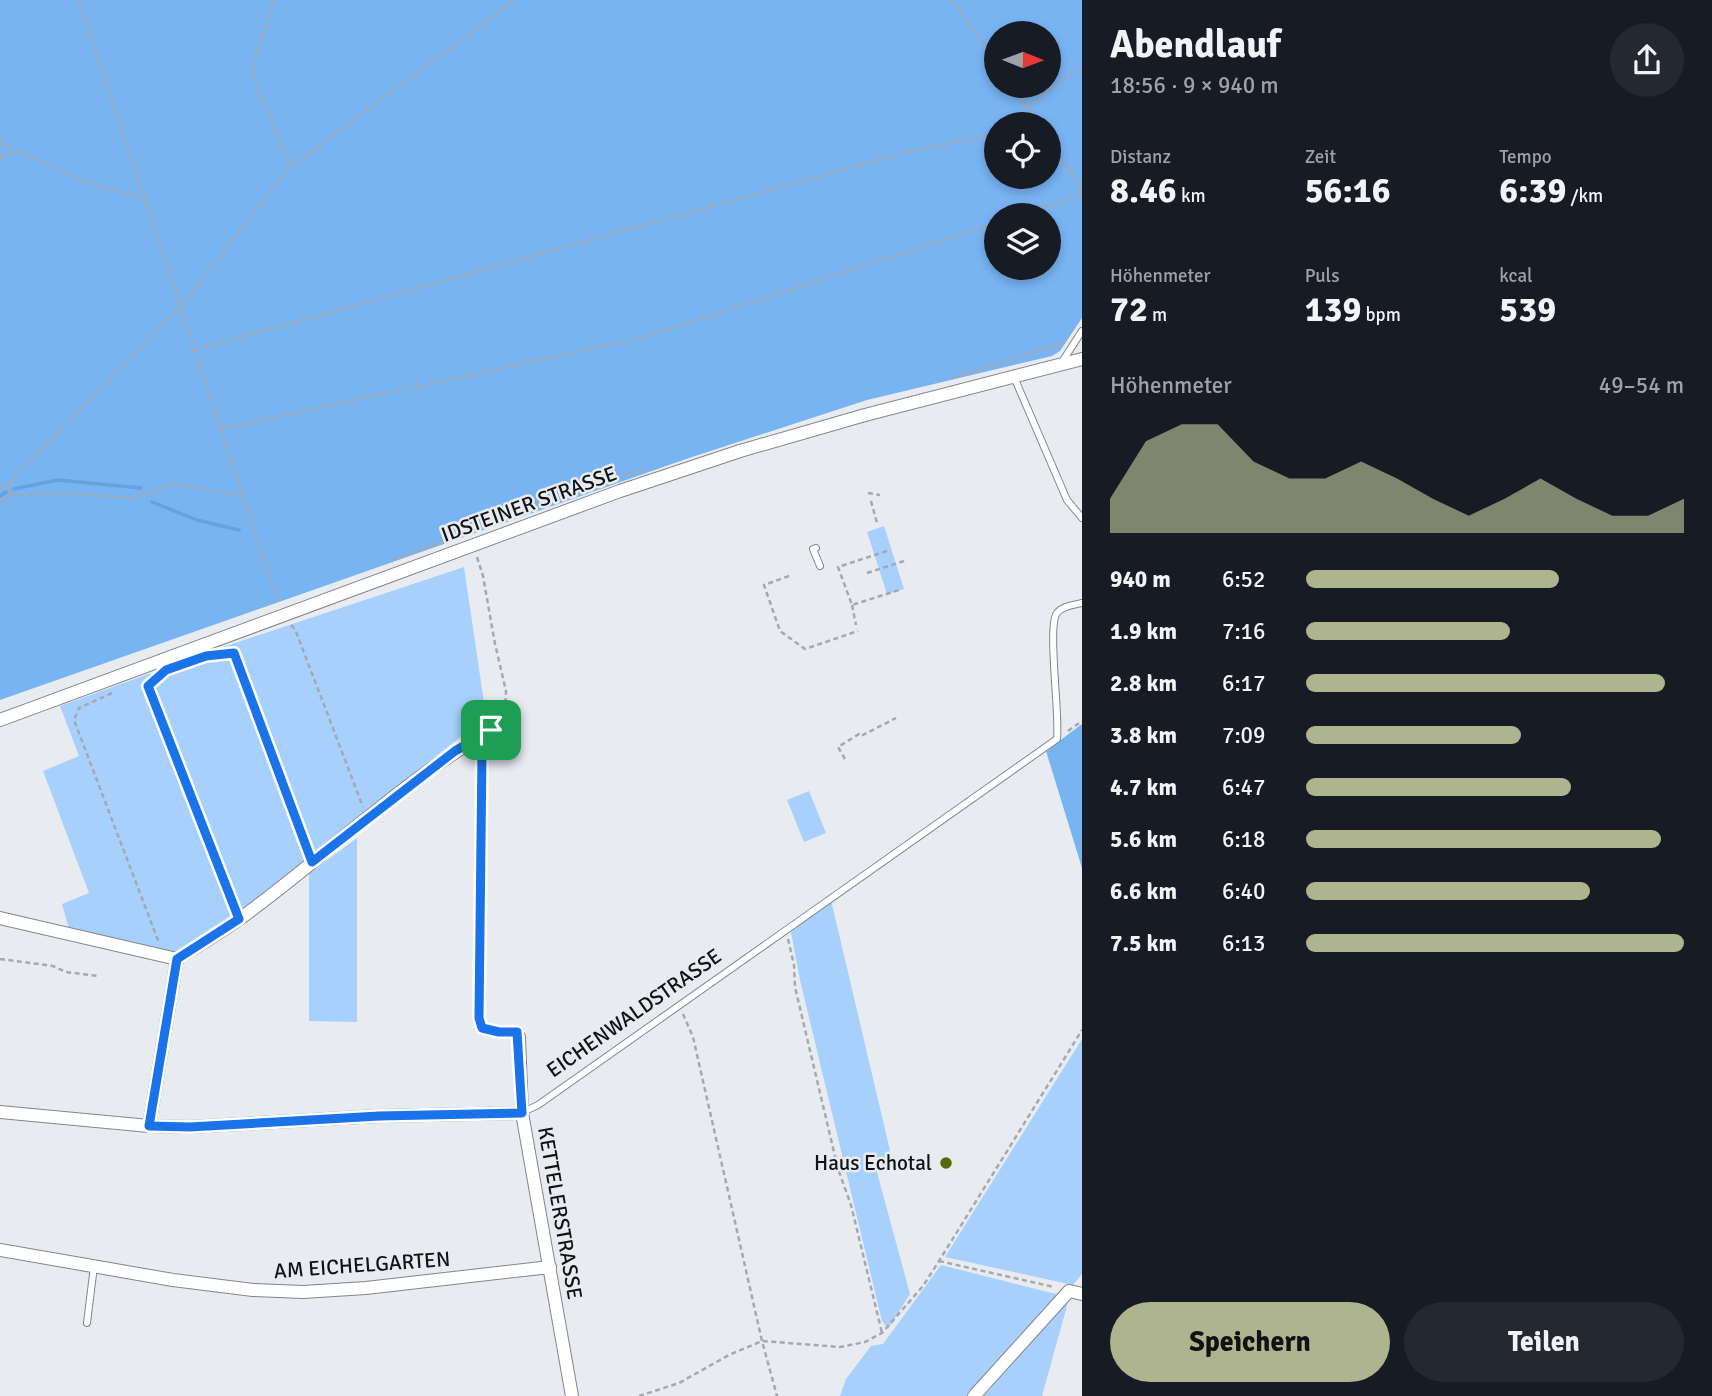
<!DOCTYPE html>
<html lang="de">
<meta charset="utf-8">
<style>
body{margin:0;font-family:Signika,sans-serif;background:#242831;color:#f1f3f6;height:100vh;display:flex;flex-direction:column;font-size:26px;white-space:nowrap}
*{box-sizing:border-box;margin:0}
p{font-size:23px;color:#9ea1a6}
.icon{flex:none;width:38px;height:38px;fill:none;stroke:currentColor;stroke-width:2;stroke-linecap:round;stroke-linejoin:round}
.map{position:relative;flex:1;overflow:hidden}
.details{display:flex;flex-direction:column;background:#171b24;width:630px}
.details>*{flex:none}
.needle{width:46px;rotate:91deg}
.buttons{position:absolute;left:984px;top:21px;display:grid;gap:14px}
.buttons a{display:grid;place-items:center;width:77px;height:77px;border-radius:50%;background:#171b24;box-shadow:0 4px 10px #0003;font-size:35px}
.pin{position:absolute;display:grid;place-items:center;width:60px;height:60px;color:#fff;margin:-30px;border-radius:14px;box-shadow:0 4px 10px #0006}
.round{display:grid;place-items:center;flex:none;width:74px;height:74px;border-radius:37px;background:#242831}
.overview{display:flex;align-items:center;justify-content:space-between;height:119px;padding:0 28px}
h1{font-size:38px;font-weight:700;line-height:52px}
.figures{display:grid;grid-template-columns:repeat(3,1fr);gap:10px;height:119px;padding:7px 28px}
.figures div{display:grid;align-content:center}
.figures b{font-size:35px;font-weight:700}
.figures small{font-size:19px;font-weight:400}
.figures p{font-size:19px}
.chart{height:196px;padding:14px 28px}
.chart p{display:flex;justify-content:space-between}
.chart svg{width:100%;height:126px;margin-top:7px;fill:#adb48e;opacity:.7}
.primary-button{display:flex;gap:14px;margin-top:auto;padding:14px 28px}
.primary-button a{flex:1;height:80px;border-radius:42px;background:#adb48e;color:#111;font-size:28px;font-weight:700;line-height:80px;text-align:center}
.primary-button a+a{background:#242831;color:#f1f3f6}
ul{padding:0 28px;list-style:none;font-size:23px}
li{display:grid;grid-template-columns:112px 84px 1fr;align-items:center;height:52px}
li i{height:18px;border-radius:9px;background:#adb48e}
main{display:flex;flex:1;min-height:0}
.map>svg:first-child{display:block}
.green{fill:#a8d0fc}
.forest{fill:#78b3f2;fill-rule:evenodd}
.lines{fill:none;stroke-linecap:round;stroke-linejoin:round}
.stream{stroke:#67a2e0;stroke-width:3.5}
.service-casing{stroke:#82868b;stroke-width:8}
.minor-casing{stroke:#82868b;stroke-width:14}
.path{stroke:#a5a8ac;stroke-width:2.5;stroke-dasharray:5 3.5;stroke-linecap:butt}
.service{stroke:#fff;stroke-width:6}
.minor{stroke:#fff;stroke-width:12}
.route-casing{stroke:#fff;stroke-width:14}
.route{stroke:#1a73e8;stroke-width:9}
.poi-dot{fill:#59670f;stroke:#e8ecf1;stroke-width:2.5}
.labels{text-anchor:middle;stroke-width:5;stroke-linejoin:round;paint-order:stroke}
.street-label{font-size:21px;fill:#101213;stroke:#e8ecf1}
.poi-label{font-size:21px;fill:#101213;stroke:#e8ecf1;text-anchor:end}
</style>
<main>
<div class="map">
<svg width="1082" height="1396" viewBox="0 0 1082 1396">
<rect width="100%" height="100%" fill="#e8ecf1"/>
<g class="green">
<polygon points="884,526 904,589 887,594 867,532"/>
<polygon points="464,567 486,716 247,909 174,954 69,929 62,904 89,893 43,771 79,756 60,706 226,646"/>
<polygon points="809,791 826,833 804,842 787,800"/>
<polygon points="357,838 357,1022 309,1021 309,874"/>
<polygon points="831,900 892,1159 875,1165 910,1294 888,1329 882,1321 800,980 791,932"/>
<polygon points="1082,1039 1082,1274 1073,1285 945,1257"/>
<polygon points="941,1265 1060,1295 972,1396 840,1396 846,1379 871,1346 883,1344"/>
<polygon points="1070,1295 1042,1396 984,1396"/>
</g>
<g class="forest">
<path d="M 0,0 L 1082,0 L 1082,318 L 1060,351 L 1052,356 L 867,400 L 686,459 L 0,700 ZM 996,33 L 1048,33 L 1048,86 L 996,86 ZM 996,124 L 1048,124 L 1048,177 L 996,177 ZM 996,215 L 1048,215 L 1048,268 L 996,268 Z"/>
<polygon points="1082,724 1082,868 1046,751"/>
</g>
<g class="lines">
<g class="stream">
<polyline points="14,489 58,480 141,488"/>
<polyline points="0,496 6,492"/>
<polyline points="152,502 197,520 239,530"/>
</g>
<defs>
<g id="service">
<polyline points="1062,362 1082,331"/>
<polyline points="1014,377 1067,500 1082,518"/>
<polyline points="816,548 813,549 820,566"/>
<path d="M 523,1112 L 538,1105 L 1057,739 C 1060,715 1047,625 1057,613 C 1062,606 1074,605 1082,603"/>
<polyline points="87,1323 94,1266"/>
</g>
<g id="minor">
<polyline points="0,720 620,491 740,451 865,415 1082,359"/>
<polyline points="0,918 177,959"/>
<polyline points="519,1037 522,1113 572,1396"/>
<polyline points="0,1112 149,1126 190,1127 379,1116 522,1113"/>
<path d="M 149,1126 L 177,959 C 202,943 229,928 253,909 C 332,850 405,780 491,730"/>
<polyline points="0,1250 173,1280 253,1290 303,1292 366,1288 550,1267"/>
<polyline points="974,1396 1069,1291 1082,1294"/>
</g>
</defs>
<use href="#service" class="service-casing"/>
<use href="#minor" class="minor-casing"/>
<g class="path">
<polyline points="79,0 279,605"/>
<polyline points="274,0 253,65 254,78 290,167"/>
<polyline points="952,0 996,63"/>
<polyline points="1012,86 1039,124"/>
<polyline points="1027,107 1082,66"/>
<polyline points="1048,137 1082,191"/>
<polyline points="0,143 86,182 145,199"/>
<polyline points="0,157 19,151"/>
<polyline points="1019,215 1082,195"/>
<polyline points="195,350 907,152 996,134"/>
<polyline points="952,378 1062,343"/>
<polyline points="221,429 645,337 996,223"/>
<polyline points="0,488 7,484"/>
<polyline points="868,493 880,495"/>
<polyline points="11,495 57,493 134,498 175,484 242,496"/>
<polyline points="871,501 877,523"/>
<polyline points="0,502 11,495 7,484 181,306 290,167 516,0"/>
<polyline points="887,551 838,567 852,605 899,590"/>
<polyline points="477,557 483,576 495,644 506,691 505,711 499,720"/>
<polyline points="393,560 614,477 643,469"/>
<polyline points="867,573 907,560"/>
<polyline points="789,576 764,585 780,631 805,649 858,631"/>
<polyline points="852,605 856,625"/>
<polyline points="291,625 295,629 363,807"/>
<polyline points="214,655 234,653 307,851"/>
<polyline points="159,675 148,686 235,909"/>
<polyline points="112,693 79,708 74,720 159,943"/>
<polyline points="1068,731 1082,721"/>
<polyline points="483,750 479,1019 482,1028 508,1032"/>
<polyline points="845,759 838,747 859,734 861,736 896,718"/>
<polyline points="788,939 794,965 795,987 838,1169 851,1205 882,1333"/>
<polyline points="0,959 53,966 66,972 98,976"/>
<polyline points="683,1014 693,1037 762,1341 777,1396"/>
<polyline points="939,1261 1054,1287"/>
<polyline points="639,1396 679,1383 729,1355 762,1341 840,1347 865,1342 882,1333 923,1286 939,1261 1082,1030"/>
</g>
<use href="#service" class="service"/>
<use href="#minor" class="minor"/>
</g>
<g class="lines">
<defs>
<polygon id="route" points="234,653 312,862 455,751 491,730 482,751 479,1018 482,1028 499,1032 517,1032 522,1113 379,1116 190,1127 149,1126 177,959 239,919 148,686 166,670 206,656"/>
</defs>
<use href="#route" class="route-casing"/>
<use href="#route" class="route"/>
</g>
<circle class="poi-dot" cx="946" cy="1163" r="7"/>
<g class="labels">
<g class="street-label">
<text transform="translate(529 504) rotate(-20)" y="7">IDSTEINER STRASSE</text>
<text transform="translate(634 1013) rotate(-35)" y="7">EICHENWALDSTRASSE</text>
<text transform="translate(560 1213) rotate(80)" y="7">KETTELERSTRASSE</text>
<text transform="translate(362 1265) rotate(-4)" y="7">AM EICHELGARTEN</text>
</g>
<g class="poi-label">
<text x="932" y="1170">Haus Echotal</text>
</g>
</g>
</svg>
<div class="buttons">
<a><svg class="needle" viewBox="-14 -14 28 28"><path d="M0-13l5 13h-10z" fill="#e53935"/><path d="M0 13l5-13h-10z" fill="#9ea1a6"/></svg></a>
<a><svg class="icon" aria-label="locate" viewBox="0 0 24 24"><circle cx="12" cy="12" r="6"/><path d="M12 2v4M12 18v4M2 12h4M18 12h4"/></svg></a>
<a><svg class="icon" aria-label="layers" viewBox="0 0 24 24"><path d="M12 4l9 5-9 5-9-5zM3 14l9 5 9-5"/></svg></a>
</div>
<div class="pin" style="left:491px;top:730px;background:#1e9e55"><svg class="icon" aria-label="arrive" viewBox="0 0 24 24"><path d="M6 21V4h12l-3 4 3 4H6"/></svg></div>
</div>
<section class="details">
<div class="overview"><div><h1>Abendlauf</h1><p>18:56 · 9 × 940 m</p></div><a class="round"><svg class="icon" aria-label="share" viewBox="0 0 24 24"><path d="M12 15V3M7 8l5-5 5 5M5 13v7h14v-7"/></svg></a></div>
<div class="figures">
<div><p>Distanz</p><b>8.46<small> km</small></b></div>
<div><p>Zeit</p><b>56:16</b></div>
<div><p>Tempo</p><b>6:39<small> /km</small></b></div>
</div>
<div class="figures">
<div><p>Höhenmeter</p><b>72<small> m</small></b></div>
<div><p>Puls</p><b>139<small> bpm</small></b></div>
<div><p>kcal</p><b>539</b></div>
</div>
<div class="chart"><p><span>Höhenmeter</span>49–54 m</p>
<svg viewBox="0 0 160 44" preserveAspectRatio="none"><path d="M0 44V32L10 12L20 6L30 6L40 19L50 25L60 25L70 19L80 25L90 32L100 38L110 32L120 25L130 32L140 38L150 38L160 32V44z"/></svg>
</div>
<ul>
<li><b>940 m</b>6:52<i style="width:67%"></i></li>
<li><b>1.9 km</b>7:16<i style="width:54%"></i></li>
<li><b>2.8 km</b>6:17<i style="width:95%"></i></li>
<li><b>3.8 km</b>7:09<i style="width:57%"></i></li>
<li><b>4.7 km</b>6:47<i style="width:70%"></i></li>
<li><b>5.6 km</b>6:18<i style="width:94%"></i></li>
<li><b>6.6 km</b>6:40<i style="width:75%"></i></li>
<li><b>7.5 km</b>6:13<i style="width:100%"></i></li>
</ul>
<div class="primary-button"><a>Speichern</a><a>Teilen</a></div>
</section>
</main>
